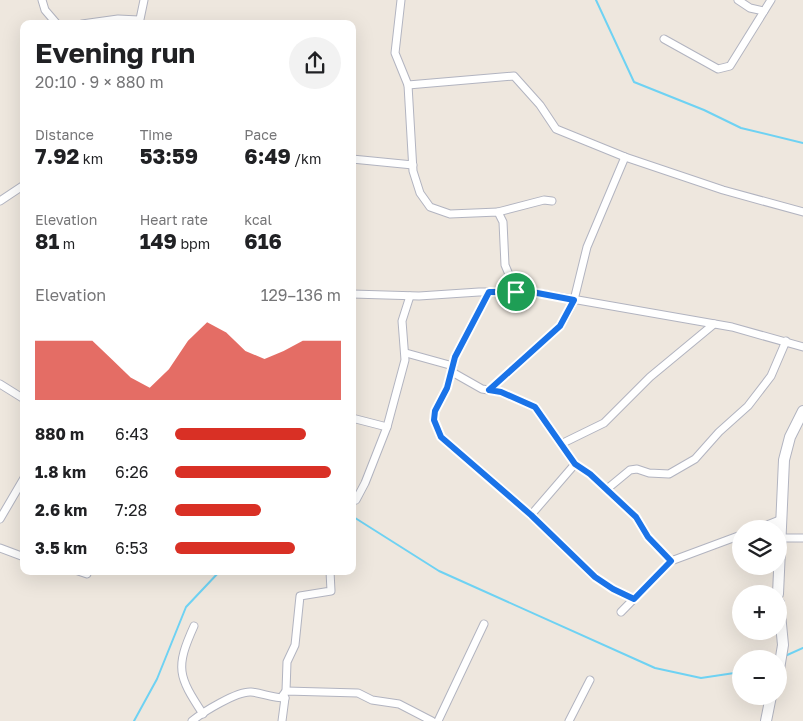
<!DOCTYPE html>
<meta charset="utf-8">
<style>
body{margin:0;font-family:"Golos Text",sans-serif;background:#f2f2f2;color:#202124;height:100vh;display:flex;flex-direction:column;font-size:19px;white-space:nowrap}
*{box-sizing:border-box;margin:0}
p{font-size:16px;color:#757577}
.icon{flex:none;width:28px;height:28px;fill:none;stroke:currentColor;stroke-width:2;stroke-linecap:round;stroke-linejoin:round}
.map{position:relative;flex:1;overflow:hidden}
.sheet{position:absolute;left:20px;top:20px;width:336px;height:555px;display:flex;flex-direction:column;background:#fff;border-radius:10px;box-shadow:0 5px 20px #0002}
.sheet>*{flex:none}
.tools{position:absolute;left:732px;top:520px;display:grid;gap:10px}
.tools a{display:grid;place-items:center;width:55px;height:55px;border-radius:50%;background:#fff;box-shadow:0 5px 20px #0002;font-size:25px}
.pin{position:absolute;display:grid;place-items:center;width:42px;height:42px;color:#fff;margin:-21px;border:2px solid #fff;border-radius:50%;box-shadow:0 1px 5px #0007}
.round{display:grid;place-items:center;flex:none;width:52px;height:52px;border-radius:26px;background:#f2f2f2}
.overview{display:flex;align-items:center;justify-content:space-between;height:85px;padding:0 15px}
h1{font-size:28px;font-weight:700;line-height:38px}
.metrics{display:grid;grid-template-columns:repeat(3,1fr);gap:8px;height:85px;padding:5px 15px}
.metrics div{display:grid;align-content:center}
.metrics b{font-size:21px;font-weight:700}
.metrics small{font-size:14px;font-weight:400}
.metrics p{font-size:14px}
.chart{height:140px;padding:10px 15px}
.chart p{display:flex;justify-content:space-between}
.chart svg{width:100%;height:90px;margin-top:5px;fill:#d93025;opacity:.7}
ul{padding:0 15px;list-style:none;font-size:16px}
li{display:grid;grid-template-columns:80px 60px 1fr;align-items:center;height:38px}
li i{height:12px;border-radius:6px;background:#d93025}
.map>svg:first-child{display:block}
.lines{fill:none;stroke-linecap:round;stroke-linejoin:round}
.stream{stroke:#6ed2f3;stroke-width:2}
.street-casing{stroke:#b2b4c0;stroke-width:9}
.secondary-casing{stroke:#b2b4c0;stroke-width:12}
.street{stroke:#fff;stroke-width:7}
.secondary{stroke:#fff;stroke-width:10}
.route-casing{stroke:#fff;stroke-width:10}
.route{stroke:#1a73e8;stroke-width:6}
</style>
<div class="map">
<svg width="803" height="721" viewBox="0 0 803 721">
<rect width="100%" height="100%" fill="#eee7de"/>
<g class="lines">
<g class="stream">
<polyline points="596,0 634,82 704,110 741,128 803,143"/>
<polyline points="352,516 439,571 655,668 701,678 741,672"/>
<polyline points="785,656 803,648"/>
<polyline points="134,721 157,679 186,607 220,571"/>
</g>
<defs>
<g id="street">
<polyline points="42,0 45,10 57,24"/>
<polyline points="401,0 395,53 408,85 413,171 420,193 430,207 450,214 498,212 503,222 505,265 516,291"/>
<polyline points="738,0 750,8 764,11"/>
<polyline points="82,24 118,19 139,20"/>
<polyline points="139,24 144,0"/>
<polyline points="664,39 718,69 730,66 771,0"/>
<polyline points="408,85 514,76 540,105 556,129 625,157 723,190 803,212"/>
<polyline points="352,159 413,165"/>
<polyline points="0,201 24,185"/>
<polyline points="498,212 544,200 552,201"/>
<polyline points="489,292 455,357 447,388 435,411 434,420 441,437 531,515 595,577 613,589 634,599"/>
<polyline points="352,294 419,296 479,292 532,292 732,327 803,347"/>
<polyline points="406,353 453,366"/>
<polyline points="452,372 482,389 501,392 535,407 575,464 590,474 636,517 648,537 671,561"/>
<polyline points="0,384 24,399"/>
<polyline points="489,390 560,326 568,312 574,300 587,247 625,157"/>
<polyline points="352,418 387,427"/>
<polyline points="561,444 604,423 650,377 714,324"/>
<polyline points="607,489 630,470 637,469 649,473 669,474 695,459 719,432 748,406 771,376 786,341"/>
<polyline points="356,500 365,483 387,427 405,360 402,321 410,296"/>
<polyline points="531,515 575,464"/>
<polyline points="0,519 24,478"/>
<polyline points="757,529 782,519"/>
<polyline points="782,538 803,538"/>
<polyline points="0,548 24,557"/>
<polyline points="78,571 87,574"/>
<polyline points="621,612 671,561 741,535"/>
<path d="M 194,626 C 175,668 178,676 203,714"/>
<polyline points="286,691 287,662 295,645 300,596 331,591 330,571"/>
<path d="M 192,721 C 203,712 237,691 251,692 C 262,693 273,698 285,698 L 283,695 L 286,691 L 358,693 L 372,700 L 399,704 L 432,721"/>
<polyline points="282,721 285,698"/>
<polyline points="438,721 484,624"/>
<polyline points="569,721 590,680"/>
</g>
<g id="secondary">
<polyline points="778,594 784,460 790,437 803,411"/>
<polyline points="779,603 783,645 779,669"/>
<polyline points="766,721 771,696"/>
</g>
</defs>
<use href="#street" class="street-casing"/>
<use href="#secondary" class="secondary-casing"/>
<use href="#street" class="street"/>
<use href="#secondary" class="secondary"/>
</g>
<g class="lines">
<defs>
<polygon id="route" points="489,292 532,292 574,300 560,326 489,390 501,392 535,407 575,464 590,474 636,517 648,537 671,561 634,599 613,589 595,577 531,515 441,437 434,420 435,411 447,388 455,357"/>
</defs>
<use href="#route" class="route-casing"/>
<use href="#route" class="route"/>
</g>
</svg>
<div class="tools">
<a><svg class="icon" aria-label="layers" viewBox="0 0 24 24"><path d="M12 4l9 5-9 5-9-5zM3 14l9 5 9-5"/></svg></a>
<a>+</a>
<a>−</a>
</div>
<div class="pin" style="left:516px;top:292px;background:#1e9e55"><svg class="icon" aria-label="arrive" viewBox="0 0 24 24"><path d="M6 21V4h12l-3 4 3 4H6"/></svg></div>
<section class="sheet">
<div class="overview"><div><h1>Evening run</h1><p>20:10 · 9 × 880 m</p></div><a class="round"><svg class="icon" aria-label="share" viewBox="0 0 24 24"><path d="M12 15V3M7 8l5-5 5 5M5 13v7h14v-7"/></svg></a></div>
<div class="metrics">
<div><p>Distance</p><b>7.92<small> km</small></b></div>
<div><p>Time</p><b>53:59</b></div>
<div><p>Pace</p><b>6:49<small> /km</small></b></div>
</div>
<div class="metrics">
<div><p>Elevation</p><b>81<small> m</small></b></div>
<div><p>Heart rate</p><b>149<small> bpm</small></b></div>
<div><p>kcal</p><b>616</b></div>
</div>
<div class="chart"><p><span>Elevation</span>129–136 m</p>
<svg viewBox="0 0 160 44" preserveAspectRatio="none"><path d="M0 44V15L10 15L20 15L30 15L40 24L50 33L60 38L70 29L80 15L90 6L100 11L110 20L120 24L130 20L140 15L150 15L160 15V44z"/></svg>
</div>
<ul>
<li><b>880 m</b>6:43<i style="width:79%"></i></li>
<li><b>1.8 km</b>6:26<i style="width:94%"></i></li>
<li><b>2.6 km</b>7:28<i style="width:52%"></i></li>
<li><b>3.5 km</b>6:53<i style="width:72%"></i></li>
</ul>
</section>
</div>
